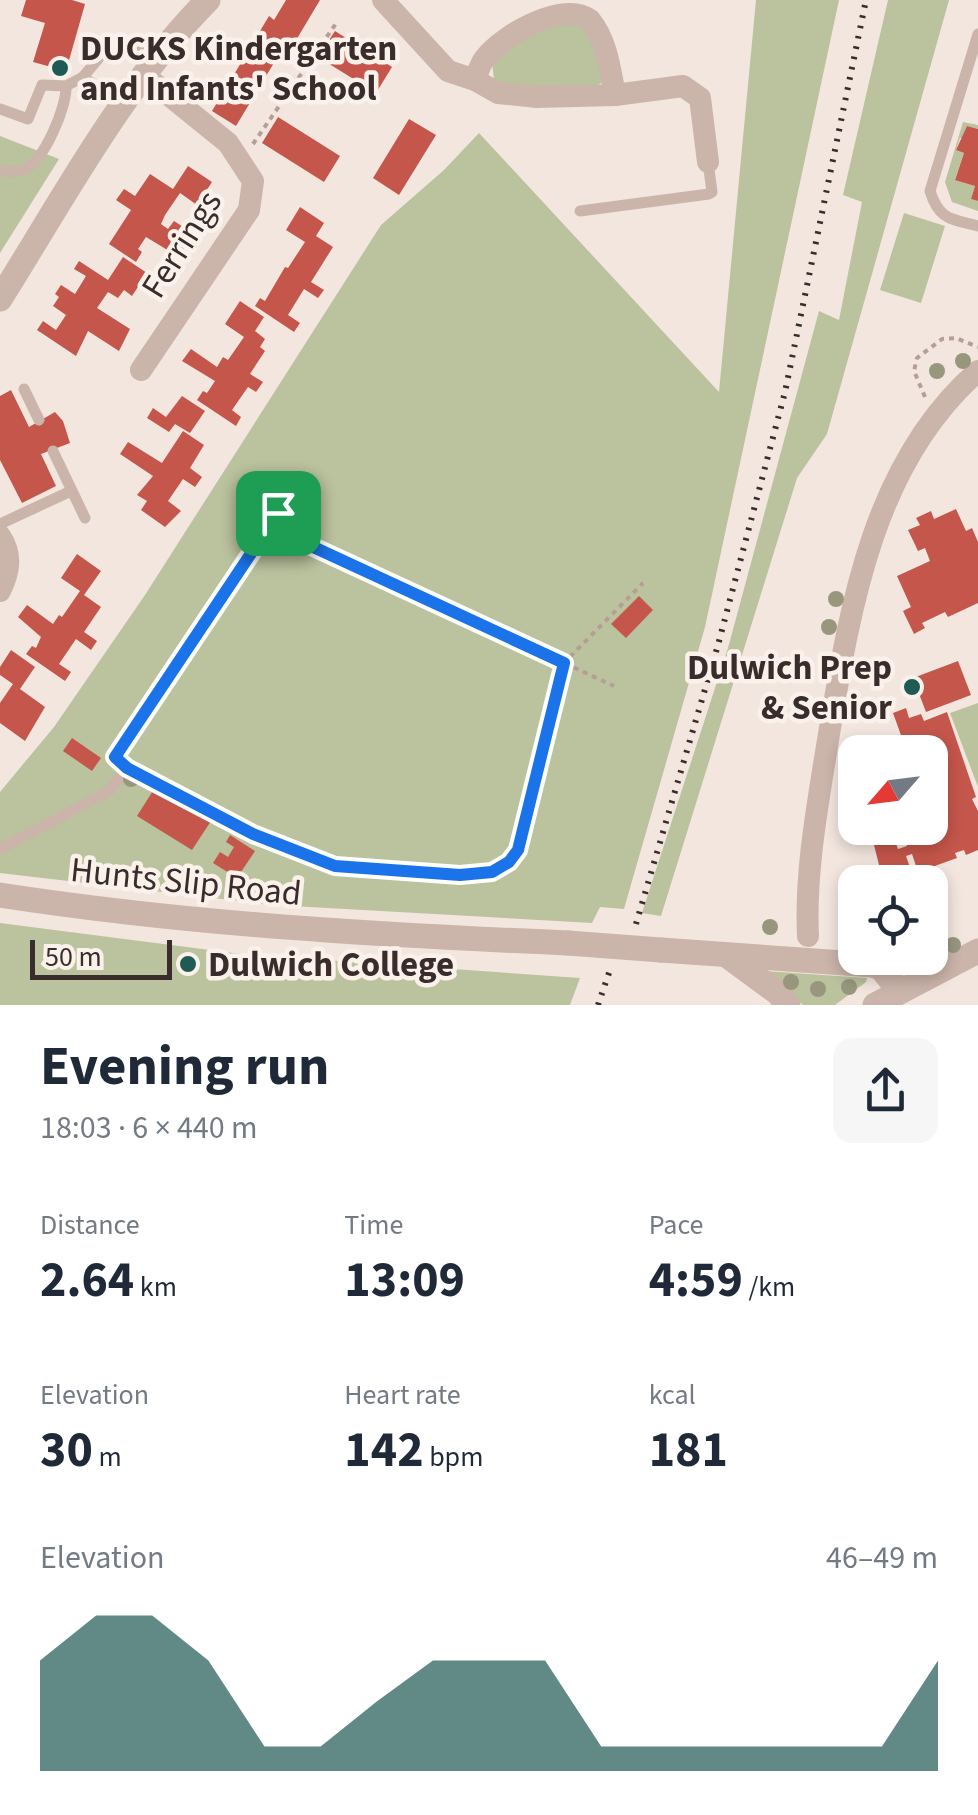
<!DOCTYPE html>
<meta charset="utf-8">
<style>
body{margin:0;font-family:"Source Sans 3",sans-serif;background:#f6f6f7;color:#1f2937;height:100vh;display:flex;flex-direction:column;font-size:38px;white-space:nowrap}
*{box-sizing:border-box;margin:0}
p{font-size:32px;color:#747a83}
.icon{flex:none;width:55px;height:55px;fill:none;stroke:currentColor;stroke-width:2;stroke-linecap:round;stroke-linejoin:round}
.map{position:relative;height:1005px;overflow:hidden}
.sheet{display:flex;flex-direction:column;background:#fff;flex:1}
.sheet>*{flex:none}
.needle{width:65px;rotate:242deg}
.buttons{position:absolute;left:838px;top:735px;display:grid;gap:20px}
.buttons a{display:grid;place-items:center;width:110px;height:110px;border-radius:20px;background:#fff;box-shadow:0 5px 15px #0003;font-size:50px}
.scale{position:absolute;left:30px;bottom:25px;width:142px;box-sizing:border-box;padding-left:10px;border:5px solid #392c2a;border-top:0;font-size:28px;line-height:35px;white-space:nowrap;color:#392c2a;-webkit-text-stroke:8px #faf1eb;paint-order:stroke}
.pin{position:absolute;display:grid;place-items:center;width:85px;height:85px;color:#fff;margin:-42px;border-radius:20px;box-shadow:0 5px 15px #0006}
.round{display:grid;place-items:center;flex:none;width:105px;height:105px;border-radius:20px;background:#f6f6f7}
.head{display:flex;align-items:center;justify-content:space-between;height:170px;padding:0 40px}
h1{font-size:55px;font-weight:700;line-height:75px}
.figures{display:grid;grid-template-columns:repeat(3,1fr);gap:15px;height:170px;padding:10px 40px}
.figures div{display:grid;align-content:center}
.figures b{font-size:50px;font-weight:700}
.figures small{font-size:28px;font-weight:400}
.figures p{font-size:28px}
.chart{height:280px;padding:20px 40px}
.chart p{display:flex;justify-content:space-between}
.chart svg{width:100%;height:180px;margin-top:10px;fill:#1f5a55;opacity:.7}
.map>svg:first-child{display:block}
.green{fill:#bbc29e}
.building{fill:#c5564b}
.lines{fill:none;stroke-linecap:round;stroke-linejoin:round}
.path{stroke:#b79e95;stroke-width:4;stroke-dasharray:5 5;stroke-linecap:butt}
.service{stroke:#cbb4aa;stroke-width:11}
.minor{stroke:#cbb4aa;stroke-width:22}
.tertiary{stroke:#cbb4aa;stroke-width:25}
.rail{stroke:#392c2a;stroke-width:6;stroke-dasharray:2.5 8;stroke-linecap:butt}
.tertiary-bridge{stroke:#cbb4aa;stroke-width:25}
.tree{fill:#98977e}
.route-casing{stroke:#fff;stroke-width:20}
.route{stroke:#1a73e8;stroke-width:12}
.poi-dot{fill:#1f5a55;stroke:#faf1eb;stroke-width:4}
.labels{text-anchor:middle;stroke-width:9;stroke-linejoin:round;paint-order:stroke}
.poi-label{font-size:35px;font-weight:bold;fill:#392c2a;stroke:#faf1eb;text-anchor:start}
.street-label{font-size:35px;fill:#392c2a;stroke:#faf1eb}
</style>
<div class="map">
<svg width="978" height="1005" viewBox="0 0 978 1005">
<rect width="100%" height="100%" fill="#f3e6df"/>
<g class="green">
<polygon points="756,0 839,0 705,627 624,909 600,907 592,923 274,905 0,873 0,792 54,727 145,595 381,225 444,170 479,133 719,392"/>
<polygon points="888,0 949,0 827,434 797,478 661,916 642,913 728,648 819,311 839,320 862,202 843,195"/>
<path d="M 574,16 L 596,45 L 602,83 C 579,93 515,95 494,79 L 492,63 L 502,48 Z"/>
<polygon points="963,122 978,125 978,129 967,126 963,138 960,138 956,150 964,153 955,179 975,186 971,199 978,201 978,211 952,202 945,182"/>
<polygon points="0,136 59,159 0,253"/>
<polygon points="904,213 945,226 921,303 880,290"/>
<polygon points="978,703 978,787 950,713"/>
<polygon points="0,923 241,954 580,978 570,1005 0,1005"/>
<polygon points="765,971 867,978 866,982 835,1005 803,1005"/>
</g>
<g class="building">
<polygon points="26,0 72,0 85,4 66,71 33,62 45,23 21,16"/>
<polygon points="286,0 320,0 295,42 289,38 236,126 212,111 269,16 274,20"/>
<polygon points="335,31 392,67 376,93 318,57"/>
<polygon points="278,117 340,156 324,182 262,143"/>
<polygon points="409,119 436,135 399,195 373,178"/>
<polygon points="967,126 978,129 978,201 971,199 975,186 955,180 964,153 956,150"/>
<polygon points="188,166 212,182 197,205 180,193 165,215 161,224 168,229 174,221 194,234 179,257 146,237 138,249 142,252 136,262 109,244 131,210 116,200 124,189 135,196 150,174 173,189"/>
<polygon points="300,207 324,223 316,236 333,247 311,282 324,290 318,298 304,289 288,315 300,323 294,332 255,306 260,298 265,301 285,267 288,268 305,242 286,230"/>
<polygon points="123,257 147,273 132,296 124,290 118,298 108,292 97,308 130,329 119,351 88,331 76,356 37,330 43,321 56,330 66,315 53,306 59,297 55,294 61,285 75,294 86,276 74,269 79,261 108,280"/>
<polygon points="240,301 264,317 255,331 265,339 260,347 265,351 250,374 263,382 256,392 248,387 232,410 241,417 236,426 197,400 203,391 207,393 215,381 182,361 191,349 217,367 223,357 228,360 244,337 225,324"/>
<polygon points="11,390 29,427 55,412 63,421 70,443 41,454 56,486 22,503 0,460 0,396"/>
<polygon points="182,396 205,411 190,433 175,424 169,432 147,418 153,408 166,417"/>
<polygon points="183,431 204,445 190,468 202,477 195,487 183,479 168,501 181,511 165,527 141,510 147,501 137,495 153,476 120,454 128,442 162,463"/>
<polygon points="956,509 966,531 972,528 978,542 978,603 948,617 945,612 922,623 925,628 914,634 903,611 911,607 897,576 930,561 925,548 918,551 908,530 920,525 916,518 931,511 934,519"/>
<polygon points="77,554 101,571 84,595 101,607 84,632 97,641 91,650 76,639 59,664 71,672 65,681 26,654 32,646 36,648 41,637 18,617 27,605 53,624 59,615 62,617 80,591 61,578"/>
<polygon points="639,596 653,610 626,638 611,624"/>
<polygon points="11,650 35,667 20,689 45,707 25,741 0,723 0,703 13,684 0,675 0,667"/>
<polygon points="958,661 971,695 926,712 913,678"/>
<polygon points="906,708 909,718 921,714 924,721 947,712 976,797 972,799 978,811 978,850 966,855 964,850 955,853 957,858 918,872 912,854 906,856 914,879 904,882 878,882 872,868 879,865 872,837 891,830 898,849 907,846 902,832 930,828 930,820 940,816 930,787 930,752 907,752 893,713"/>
<polygon points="72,738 101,758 92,771 63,751"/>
<polygon points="156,786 211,821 192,850 137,816"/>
<polygon points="230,835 255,851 237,878 213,863 220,852 228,857 234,847 226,842"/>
</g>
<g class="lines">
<g class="path">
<polyline points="253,144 337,22"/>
<polyline points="925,397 914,371 917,358 942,339 956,338 978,347"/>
<polyline points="116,758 278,513 309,545 614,686"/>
<polyline points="139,775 253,834 335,866 459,875 492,872 509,863 518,849 564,663 643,583"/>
<polyline points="930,945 945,942"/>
</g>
<g class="service">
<path d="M 978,34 L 930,191 C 939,220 951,219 978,226"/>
<polyline points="122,104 83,77 113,41 135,45 155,59"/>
<polyline points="0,109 28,119 42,85 66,86 83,77"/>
<path d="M 0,170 C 8,172 16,173 24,170 C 44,161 67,107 66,86"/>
<polyline points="580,211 709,194 712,192 708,162"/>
<polyline points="24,389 39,420"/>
<polyline points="53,451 85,518"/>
<polyline points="0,524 71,491"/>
<polyline points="0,849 108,792 127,768"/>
</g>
<g class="minor">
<polyline points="383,0 448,71 475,80 498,93 537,97 615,95 683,86 700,98 708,162"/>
<path d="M 475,80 C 478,72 480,64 485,58 C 504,34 564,0 590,20 C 607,41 610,69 615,95"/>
<polyline points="141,370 249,210 253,181 228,143 144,75"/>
<path d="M 0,536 C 12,554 10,571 0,591"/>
<path d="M 808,936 C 805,873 817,809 827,746 C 849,614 871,464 978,371"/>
</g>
<g class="tertiary">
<path d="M 0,299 C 64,197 123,86 208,0"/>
<path d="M 0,895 C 188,924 378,935 568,943"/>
<polyline points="661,950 872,965 881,968 899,990"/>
<polyline points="729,957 778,993 788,1005"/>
<polyline points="875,1005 978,951"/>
</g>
<g class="rail">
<polyline points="636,924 718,645 785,392 866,0"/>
<polyline points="618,948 620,941"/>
<polyline points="598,1005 611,967"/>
</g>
<polyline class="tertiary-bridge" points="568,943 661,950"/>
</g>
<g class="tree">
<circle cx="963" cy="361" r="8"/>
<circle cx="937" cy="371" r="8"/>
<circle cx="836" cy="599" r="8"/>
<circle cx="829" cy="627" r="8"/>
<circle cx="131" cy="779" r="8"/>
<circle cx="770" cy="927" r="8"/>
<circle cx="953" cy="945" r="8"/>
<circle cx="791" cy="982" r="8"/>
<circle cx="849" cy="987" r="8"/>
<circle cx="818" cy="989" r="8"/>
</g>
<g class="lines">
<defs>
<polygon id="route" points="278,513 309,545 564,663 518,850 509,862 492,872 460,875 335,866 253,834 127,768 115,757"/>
</defs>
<use href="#route" class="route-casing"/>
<use href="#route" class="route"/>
</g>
<g class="poi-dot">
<circle cx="60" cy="68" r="10"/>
<circle cx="912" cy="687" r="10"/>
<circle cx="188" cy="964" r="10"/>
</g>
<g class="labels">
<g class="poi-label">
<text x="80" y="60">DUCKS Kindergarten<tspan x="80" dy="40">and Infants' School</tspan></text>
<text x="892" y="679" text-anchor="end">Dulwich Prep<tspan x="892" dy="40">&amp; Senior</tspan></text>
<text x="208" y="976">Dulwich College</text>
</g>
<g class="street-label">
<text transform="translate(181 244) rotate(-58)" y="12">Ferrings</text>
<text transform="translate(186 881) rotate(6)" y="12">Hunts Slip Road</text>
</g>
</g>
</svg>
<div class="buttons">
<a><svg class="needle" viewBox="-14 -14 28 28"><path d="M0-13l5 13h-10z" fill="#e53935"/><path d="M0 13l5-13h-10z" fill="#747a83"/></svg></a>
<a><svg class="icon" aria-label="locate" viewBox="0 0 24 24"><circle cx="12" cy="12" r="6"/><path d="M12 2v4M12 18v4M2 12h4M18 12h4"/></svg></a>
</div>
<div class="scale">50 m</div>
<div class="pin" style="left:278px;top:513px;background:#1e9e55"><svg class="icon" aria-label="arrive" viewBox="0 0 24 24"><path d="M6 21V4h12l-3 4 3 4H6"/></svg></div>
</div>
<section class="sheet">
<div class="head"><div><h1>Evening run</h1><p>18:03 · 6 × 440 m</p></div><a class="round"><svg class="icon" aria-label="share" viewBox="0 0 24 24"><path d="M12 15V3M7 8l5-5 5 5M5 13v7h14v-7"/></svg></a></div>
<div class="figures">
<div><p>Distance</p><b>2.64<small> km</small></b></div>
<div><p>Time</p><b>13:09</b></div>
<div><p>Pace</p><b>4:59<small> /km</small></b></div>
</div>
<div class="figures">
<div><p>Elevation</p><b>30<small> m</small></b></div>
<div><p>Heart rate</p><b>142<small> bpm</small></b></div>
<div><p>kcal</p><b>181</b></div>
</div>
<div class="chart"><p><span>Elevation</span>46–49 m</p>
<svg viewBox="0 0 160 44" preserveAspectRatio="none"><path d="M0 44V17L10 6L20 6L30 17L40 38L50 38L60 27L70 17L80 17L90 17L100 38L110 38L120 38L130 38L140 38L150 38L160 17V44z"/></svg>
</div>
</section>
